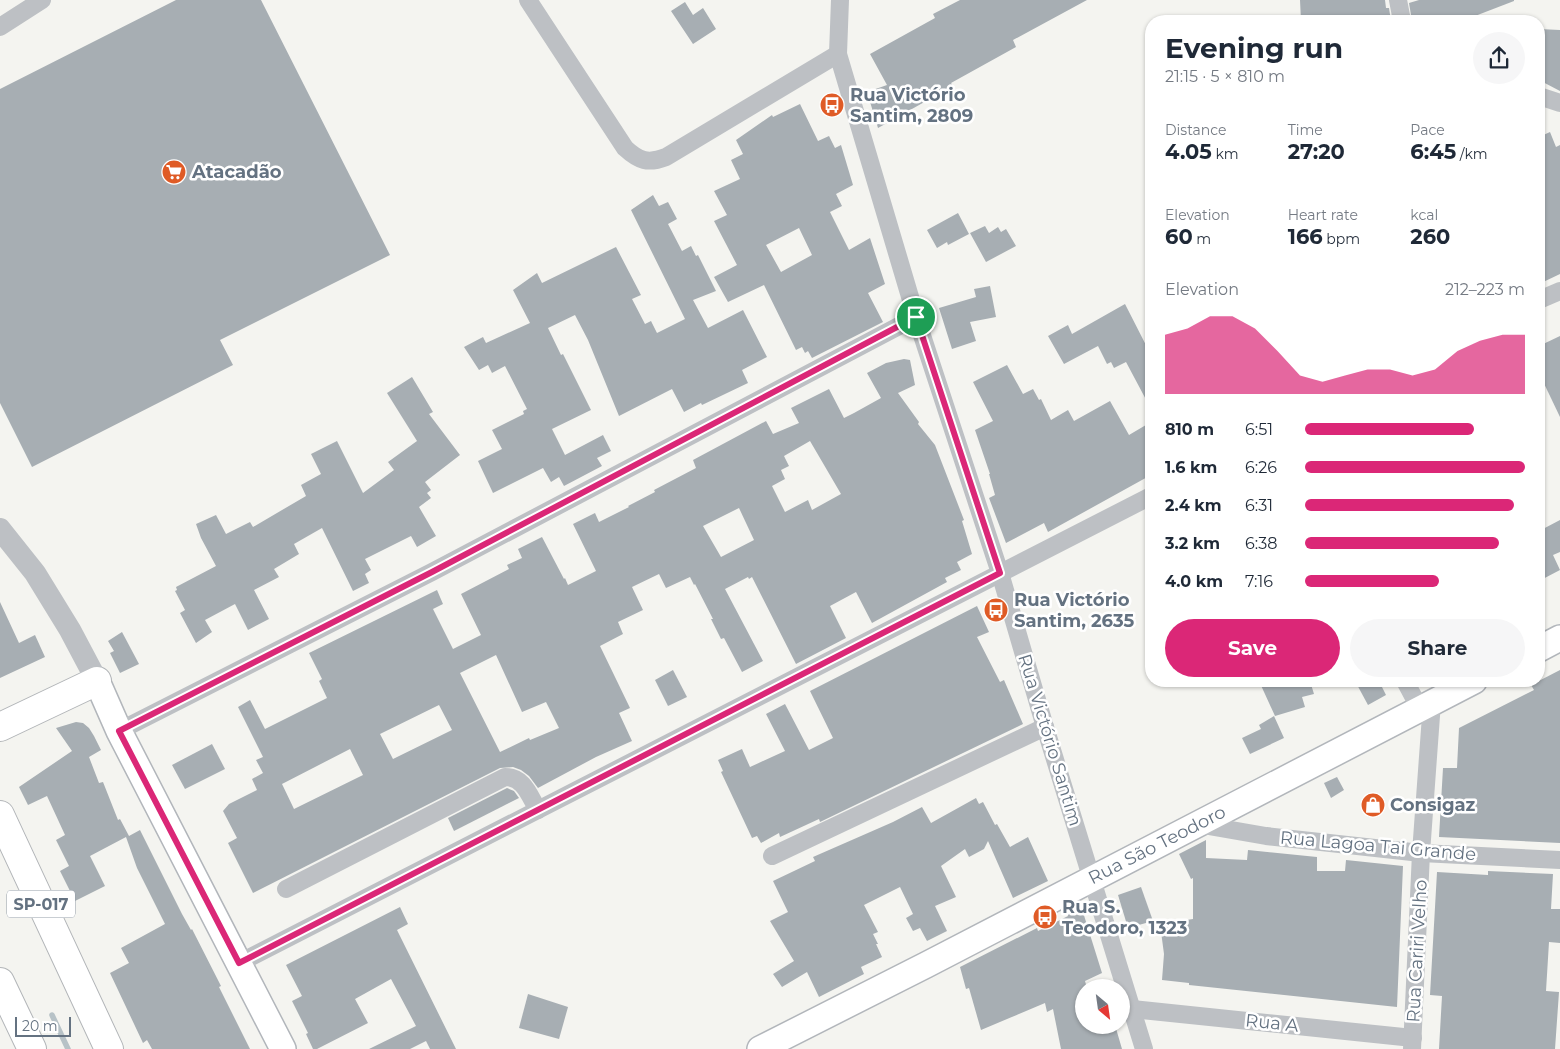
<!DOCTYPE html>
<meta charset="utf-8">
<style>
body{margin:0;font-family:Montserrat,sans-serif;background:#f6f6f7;color:#1f2937;height:100vh;display:flex;flex-direction:column;font-size:19px;white-space:nowrap}
*{box-sizing:border-box;margin:0}
p{font-size:16px;color:#747a83}
.icon{flex:none;width:28px;height:28px;fill:none;stroke:currentColor;stroke-width:2;stroke-linecap:round;stroke-linejoin:round}
.map{position:relative;flex:1;overflow:hidden}
.drawer{position:absolute;left:1145px;top:15px;width:400px;height:672px;display:flex;flex-direction:column;background:#fff;border-radius:20px;box-shadow:0 1px 4px #0004}
.drawer>*{flex:none}
.needle{width:32px;rotate:151deg}
.controls{position:absolute;left:1075px;top:979px;display:grid;gap:10px}
.controls a{display:grid;place-items:center;width:55px;height:55px;border-radius:50%;background:#fff;box-shadow:0 1px 4px #0004;font-size:25px}
.scale{position:absolute;left:15px;bottom:12px;width:56px;box-sizing:border-box;padding-left:5px;border:2px solid #647281;border-top:0;font-size:14px;line-height:18px;white-space:nowrap;color:#647281;-webkit-text-stroke:4px #fff;paint-order:stroke}
.pin{position:absolute;display:grid;place-items:center;width:42px;height:42px;color:#fff;margin:-21px;border:2px solid #fff;border-radius:50%;box-shadow:0 1px 5px #0007}
.round{display:grid;place-items:center;flex:none;width:52px;height:52px;border-radius:26px;background:#f6f6f7}
.headline{display:flex;align-items:center;justify-content:space-between;height:85px;padding:0 20px}
h1{font-size:28px;font-weight:700;line-height:38px}
.stats{display:grid;grid-template-columns:repeat(3,1fr);gap:8px;height:85px;padding:5px 20px}
.stats div{display:grid;align-content:center}
.stats b{font-size:21px;font-weight:700}
.stats small{font-size:14px;font-weight:400}
.stats p{font-size:14px}
.chart{height:140px;padding:10px 20px}
.chart p{display:flex;justify-content:space-between}
.chart svg{width:100%;height:90px;margin-top:5px;fill:#db2777;opacity:.7}
.action{display:flex;gap:10px;margin-top:auto;padding:10px 20px}
.action a{flex:1;height:58px;border-radius:30px;background:#db2777;color:#fff;font-size:20px;font-weight:700;line-height:58px;text-align:center}
.action a+a{background:#f6f6f7;color:#1f2937}
ul{padding:0 20px;list-style:none;font-size:16px}
li{display:grid;grid-template-columns:80px 60px 1fr;align-items:center;height:38px}
li i{height:12px;border-radius:6px;background:#db2777}
.map>svg:first-child{display:block}
.lines{fill:none;stroke-linecap:round;stroke-linejoin:round}
.stream{stroke:#b7c2c7;stroke-width:5.5}
.building{fill:#a7aeb3;fill-rule:evenodd}
.secondary-casing{stroke:#b2b6bb;stroke-width:28}
.trunk-casing{stroke:#b2b5b8;stroke-width:30}
.minor{stroke:#bdc0c4;stroke-width:18}
.tertiary{stroke:#bdc0c4;stroke-width:22}
.secondary{stroke:#fff;stroke-width:25}
.trunk{stroke:#fff;stroke-width:28}
.route-casing{stroke:#fff;stroke-width:10}
.route{stroke:#db2777;stroke-width:6}
.labels{text-anchor:middle;stroke-width:5;stroke-linejoin:round;paint-order:stroke}
.shield{fill:#fff;stroke:#929ca7;stroke-width:1}
.shield-label{font-size:16px;font-weight:bold;fill:#647281}
.poi-label{font-size:18px;font-weight:bold;fill:#647281;stroke:#fff;text-anchor:start}
.street-label{font-size:18px;fill:#647281;stroke:#fff}
</style>
<div class="map">
<svg width="1560" height="1049" viewBox="0 0 1560 1049">
<rect width="100%" height="100%" fill="#f4f4f0"/>
<g class="lines">
<polyline class="stream" points="52,1015 68,1049"/>
</g>
<g class="building">
<polygon points="176,0 261,0 390,255 220,340 233,365 32,467 0,403 0,89"/>
<polygon points="960,0 1087,0 1013,40 1016,47 951,83 953,86 878,128 867,92 887,85 870,54 935,18 933,14"/>
<polygon points="1300,0 1385,0 1386,8 1389,8 1391,21 1301,21"/>
<polygon points="1419,0 1514,0 1514,1 1462,21 1412,21 1409,3"/>
<polygon points="685,2 693,15 703,8 716,29 693,44 671,11"/>
<polygon points="1539,29 1560,30 1560,91 1539,80"/>
<path d="M 800,104 L 818,141 L 829,136 L 835,148 L 841,145 L 853,185 L 836,194 L 842,206 L 830,212 L 849,250 L 870,238 L 885,284 L 868,293 L 883,322 L 812,358 L 808,351 L 805,353 L 802,347 L 796,350 L 764,285 L 728,302 L 714,277 L 737,265 L 714,221 L 727,215 L 714,191 L 740,179 L 731,160 L 743,154 L 736,140 L 772,115 L 773,117 ZM 799,228 L 812,255 L 781,272 L 766,245 Z"/>
<polygon points="1550,132 1556,147 1560,145 1560,274 1539,284 1539,137"/>
<polygon points="653,195 659,206 668,202 677,219 668,224 682,251 691,246 696,256 698,255 716,291 693,300 708,328 743,310 767,357 742,370 748,383 702,405 701,403 684,412 672,389 619,416 588,340 575,315 548,328 561,355 563,354 591,410 552,429 565,455 603,435 611,451 597,458 602,466 564,486 559,477 551,482 543,468 493,493 478,461 502,449 492,430 524,414 523,411 527,409 505,366 492,373 488,365 479,370 464,347 483,337 486,343 530,323 513,290 537,273 542,283 616,247 641,295 632,299 645,324 651,321 657,333 685,319 631,210"/>
<polygon points="958,213 969,234 948,245 947,242 937,248 927,230"/>
<polygon points="985,226 989,233 998,227 1001,232 1006,229 1016,246 986,262 970,233"/>
<polygon points="990,286 996,317 970,322 976,341 952,349 939,308 976,297 974,289"/>
<polygon points="1125,304 1151,355 1151,409 1126,362 1114,368 1111,362 1107,364 1098,346 1064,364 1048,336 1068,325 1072,334"/>
<polygon points="1560,336 1560,417 1539,373 1539,346"/>
<path d="M 904,359 L 910,360 L 915,385 L 898,393 L 919,422 L 918,424 L 935,445 L 964,520 L 962,521 L 972,554 L 957,562 L 961,570 L 945,578 L 947,582 L 872,623 L 856,592 L 830,606 L 846,638 L 796,664 L 753,579 L 752,577 L 749,579 L 748,577 L 725,589 L 763,661 L 742,672 L 724,638 L 721,639 L 711,619 L 713,619 L 695,584 L 694,585 L 690,577 L 666,588 L 659,574 L 632,587 L 643,610 L 618,622 L 623,634 L 600,646 L 630,708 L 619,713 L 632,741 L 596,757 L 538,788 L 529,776 L 521,770 L 513,767 L 500,768 L 253,893 L 228,843 L 237,838 L 223,811 L 229,804 L 257,790 L 252,779 L 263,773 L 256,760 L 263,757 L 238,707 L 250,700 L 265,729 L 327,698 L 319,681 L 322,679 L 309,653 L 437,590 L 443,604 L 433,609 L 453,649 L 481,635 L 461,594 L 509,569 L 507,565 L 522,558 L 518,549 L 542,537 L 564,579 L 565,578 L 568,585 L 596,571 L 573,524 L 595,513 L 599,522 L 629,507 L 628,506 L 655,492 L 654,490 L 696,468 L 693,460 L 766,421 L 773,434 L 799,423 L 791,408 L 829,389 L 844,418 L 854,413 L 881,398 L 867,373 L 886,363 ZM 810,441 L 841,494 L 812,510 L 808,500 L 785,512 L 772,486 L 785,479 L 781,470 L 789,466 L 784,456 ZM 739,508 L 754,540 L 721,557 L 703,526 ZM 496,655 L 522,712 L 546,702 L 559,728 L 530,740 L 529,738 L 500,752 L 460,673 ZM 439,705 L 452,730 L 393,759 L 380,734 ZM 350,749 L 363,775 L 294,809 L 282,784 Z"/>
<polygon points="1007,365 1023,394 1033,389 1039,400 1041,399 1051,420 1068,410 1074,421 1110,401 1129,435 1151,422 1151,455 1145,459 1151,470 1151,475 1048,532 1044,523 1006,543 989,498 995,495 989,474 990,474 975,430 993,421 973,382"/>
<polygon points="412,377 433,412 429,414 460,455 425,482 431,490 427,493 431,498 419,507 436,536 417,547 411,536 365,559 371,570 365,574 369,583 353,591 322,528 294,544 299,554 274,569 279,577 254,590 269,619 248,630 235,604 205,620 212,632 196,643 180,613 185,610 175,591 177,590 176,587 216,566 201,538 196,524 216,515 226,534 250,522 253,527 306,496 301,485 321,474 311,454 337,441 363,493 394,470 388,462 417,441 387,393"/>
<polygon points="1560,520 1560,552 1553,555 1560,570 1539,581 1539,524 1541,530"/>
<polygon points="0,602 19,643 35,635 45,657 0,678"/>
<polygon points="977,606 989,632 977,637 1000,682 1004,680 1023,724 820,822 819,819 780,837 779,833 761,843 757,836 752,838 721,772 723,771 718,760 742,749 750,767 785,751 766,714 785,704 809,750 833,738 810,691"/>
<polygon points="122,632 139,664 120,673 110,653 114,651 108,641"/>
<polygon points="673,670 687,697 668,706 655,680"/>
<polygon points="1560,670 1560,843 1439,837 1443,768 1457,768 1459,728 1534,690 1531,685"/>
<polygon points="1259,681 1310,681 1314,694 1302,697 1305,707 1275,716"/>
<polygon points="1355,681 1379,681 1386,695 1368,705"/>
<polygon points="1274,716 1284,738 1250,754 1242,738 1261,729 1259,725"/>
<polygon points="76,722 83,723 89,728 94,736 101,750 89,757 99,783 103,782 118,820 120,819 129,836 140,830 182,914 191,930 192,929 221,986 219,987 250,1049 152,1049 147,1040 143,1043 110,973 129,963 121,948 165,924 137,868 126,837 90,856 105,886 75,901 60,871 69,866 56,840 65,835 47,796 28,805 19,787 72,751 56,728"/>
<polygon points="212,744 225,769 185,789 172,765"/>
<polygon points="1337,777 1344,790 1331,798 1324,783"/>
<polygon points="507,788 514,791 519,798 454,831 448,818"/>
<polygon points="976,798 979,804 983,802 995,825 997,824 1010,847 1028,837 1048,881 1013,898 988,841 984,849 969,857 965,849 941,866 956,897 935,906 947,931 927,941 920,928 913,931 906,918 913,914 900,887 864,905 878,932 873,934 878,944 876,944 882,957 861,967 864,974 819,997 807,972 782,987 773,974 794,961 770,921 788,912 773,881 815,861 813,857 893,822 922,807 931,823"/>
<polygon points="1206,840 1206,858 1247,860 1248,850 1317,857 1317,871 1345,871 1346,860 1403,866 1397,1007 1189,985 1189,983 1162,980 1164,954 1160,924 1193,919 1193,878 1191,879 1179,854"/>
<polygon points="1488,871 1553,874 1551,909 1560,909 1560,943 1549,942 1546,991 1559,992 1555,1049 1439,1049 1442,996 1430,995 1437,872 1488,875"/>
<polygon points="1141,887 1153,921 1128,928 1118,895"/>
<polygon points="400,907 408,924 397,930 456,1049 430,1049 426,1041 410,1049 369,1049 416,1026 391,979 355,999 368,1023 317,1049 313,1049 306,1034 308,1033 292,1001 302,996 286,965"/>
<polygon points="1077,909 1082,909 1102,973 1085,981 1087,988 1084,988 1084,1025 1115,1025 1122,1049 1061,1049 1053,1009 1047,1012 1045,1003 981,1030 969,988 966,989 960,967 1037,928 1038,931 1068,916 1067,913"/>
<polygon points="528,994 568,1007 559,1039 519,1028"/>
</g>
<g class="lines">
<defs>
<g id="secondary">
<polyline points="1539,649 1560,638"/>
<polyline points="97,681 119,731 283,1049"/>
<polyline points="760,1049 926,965 1474,681"/>
</g>
<g id="trunk">
<polyline points="0,727 97,681"/>
<polyline points="0,815 109,1049"/>
<polyline points="0,982 32,1049"/>
</g>
</defs>
<use href="#secondary" class="secondary-casing"/>
<use href="#trunk" class="trunk-casing"/>
<g class="minor">
<path d="M 528,0 L 625,148 C 639,161 648,164 666,157 L 838,54"/>
<polyline points="840,0 838,54 916,317 1000,573 1045,727 1144,1049"/>
<polyline points="1398,0 1402,21"/>
<polyline points="0,27 42,0"/>
<polyline points="1539,96 1560,103"/>
<polyline points="1539,300 1560,291"/>
<polyline points="1405,681 1420,709"/>
<polyline points="119,731 432,572 916,317"/>
<polyline points="1197,824 1266,836 1421,853 1560,860"/>
<polyline points="772,856 1045,727"/>
<path d="M 286,889 L 505,777 C 524,777 529,795 538,810"/>
<polyline points="239,963 1151,496"/>
<polyline points="1132,1009 1413,1038"/>
<polyline points="1412,1049 1421,853 1432,702"/>
</g>
<polyline class="tertiary" points="0,529 35,573 70,630 97,681"/>
<use href="#secondary" class="secondary"/>
<use href="#trunk" class="trunk"/>
</g>
<g class="lines">
<defs>
<polygon id="route" points="916,317 1000,573 239,963 119,731 432,572"/>
</defs>
<use href="#route" class="route-casing"/>
<use href="#route" class="route"/>
</g>
<defs>
<symbol id="bus-disc" viewBox="-11 -11 22 22"><circle r="9.5" fill="#df5b26" stroke="#fff"/><path d="M-5-6H5V4H4V6H2V4H-2V6H-4V4H-5ZM-3.5-4V0h7V-4ZM-3.5 1.2v1.5H-2V1.2ZM2 1.2v1.5H3.5V1.2Z" fill="#fff"/></symbol>
<symbol id="supermarket-disc" viewBox="-11 -11 22 22"><circle r="9.5" fill="#df5b26" stroke="#fff"/><path d="M-6-5.5h2.5l.6 2H6L4.5 2H-2.5L-4.4-4H-6ZM-1.5 3.2a1.3 1.3 0 1 0 .1 0ZM3 3.2a1.3 1.3 0 1 0 .1 0Z" fill="#fff"/></symbol>
<symbol id="shop-disc" viewBox="-11 -11 22 22"><circle r="9.5" fill="#df5b26" stroke="#fff"/><path d="M-5-2.5h2.3a2.7 3.5 0 0 1 5.4 0H5L5.5 6h-11ZM-1.5-2.5h3a1.5 2.3 0 0 0-3 0Z" fill="#fff"/></symbol>
</defs>
<g fill-rule="evenodd">
<use href="#bus-disc" x="818" y="91" width="28" height="28"/>
<use href="#supermarket-disc" x="160" y="158" width="28" height="28"/>
<use href="#bus-disc" x="982" y="596" width="28" height="28"/>
<use href="#shop-disc" x="1359" y="791" width="28" height="28"/>
<use href="#bus-disc" x="1031" y="903" width="28" height="28"/>
</g>
<g class="labels">
<rect class="shield" x="7" y="890.5" width="68" height="27" rx="4"/>
<g class="shield-label">
<text x="41" y="910">SP-017</text>
</g>
<g class="poi-label">
<text x="850" y="101">Rua Victório<tspan x="850" dy="21">Santim, 2809</tspan></text>
<text x="192" y="178">Atacadão</text>
<text x="1014" y="606">Rua Victório<tspan x="1014" dy="21">Santim, 2635</tspan></text>
<text x="1390" y="811">Consigaz</text>
<text x="1062" y="913">Rua S.<tspan x="1062" dy="21">Teodoro, 1323</tspan></text>
</g>
<g class="street-label">
<text transform="translate(1050 740) rotate(73)" y="6">Rua Victório Santim</text>
<text transform="translate(1157 845) rotate(-27)" y="6">Rua São Teodoro</text>
<text transform="translate(1378 846) rotate(5)" y="6">Rua Lagoa Tai Grande</text>
<text transform="translate(1417 951) rotate(-87)" y="6">Rua Cariri Velho</text>
<text transform="translate(1272 1023) rotate(6)" y="6">Rua A</text>
</g>
</g>
</svg>
<div class="controls">
<a><svg class="needle" viewBox="-14 -14 28 28"><path d="M0-13l5 13h-10z" fill="#e53935"/><path d="M0 13l5-13h-10z" fill="#747a83"/></svg></a>
</div>
<div class="scale">20 m</div>
<div class="pin" style="left:916px;top:317px;background:#1e9e55"><svg class="icon" aria-label="arrive" viewBox="0 0 24 24"><path d="M6 21V4h12l-3 4 3 4H6"/></svg></div>
<section class="drawer">
<div class="headline"><div><h1>Evening run</h1><p>21:15 · 5 × 810 m</p></div><a class="round"><svg class="icon" aria-label="share" viewBox="0 0 24 24"><path d="M12 15V3M7 8l5-5 5 5M5 13v7h14v-7"/></svg></a></div>
<div class="stats">
<div><p>Distance</p><b>4.05<small> km</small></b></div>
<div><p>Time</p><b>27:20</b></div>
<div><p>Pace</p><b>6:45<small> /km</small></b></div>
</div>
<div class="stats">
<div><p>Elevation</p><b>60<small> m</small></b></div>
<div><p>Heart rate</p><b>166<small> bpm</small></b></div>
<div><p>kcal</p><b>260</b></div>
</div>
<div class="chart"><p><span>Elevation</span>212–223 m</p>
<svg viewBox="0 0 160 44" preserveAspectRatio="none"><path d="M0 44V15L10 12L20 6L30 6L40 12L50 23L60 35L70 38L80 35L90 32L100 32L110 35L120 32L130 23L140 18L150 15L160 15V44z"/></svg>
</div>
<ul>
<li><b>810 m</b>6:51<i style="width:77%"></i></li>
<li><b>1.6 km</b>6:26<i style="width:100%"></i></li>
<li><b>2.4 km</b>6:31<i style="width:95%"></i></li>
<li><b>3.2 km</b>6:38<i style="width:88%"></i></li>
<li><b>4.0 km</b>7:16<i style="width:61%"></i></li>
</ul>
<div class="action"><a>Save</a><a>Share</a></div>
</section>
</div>
